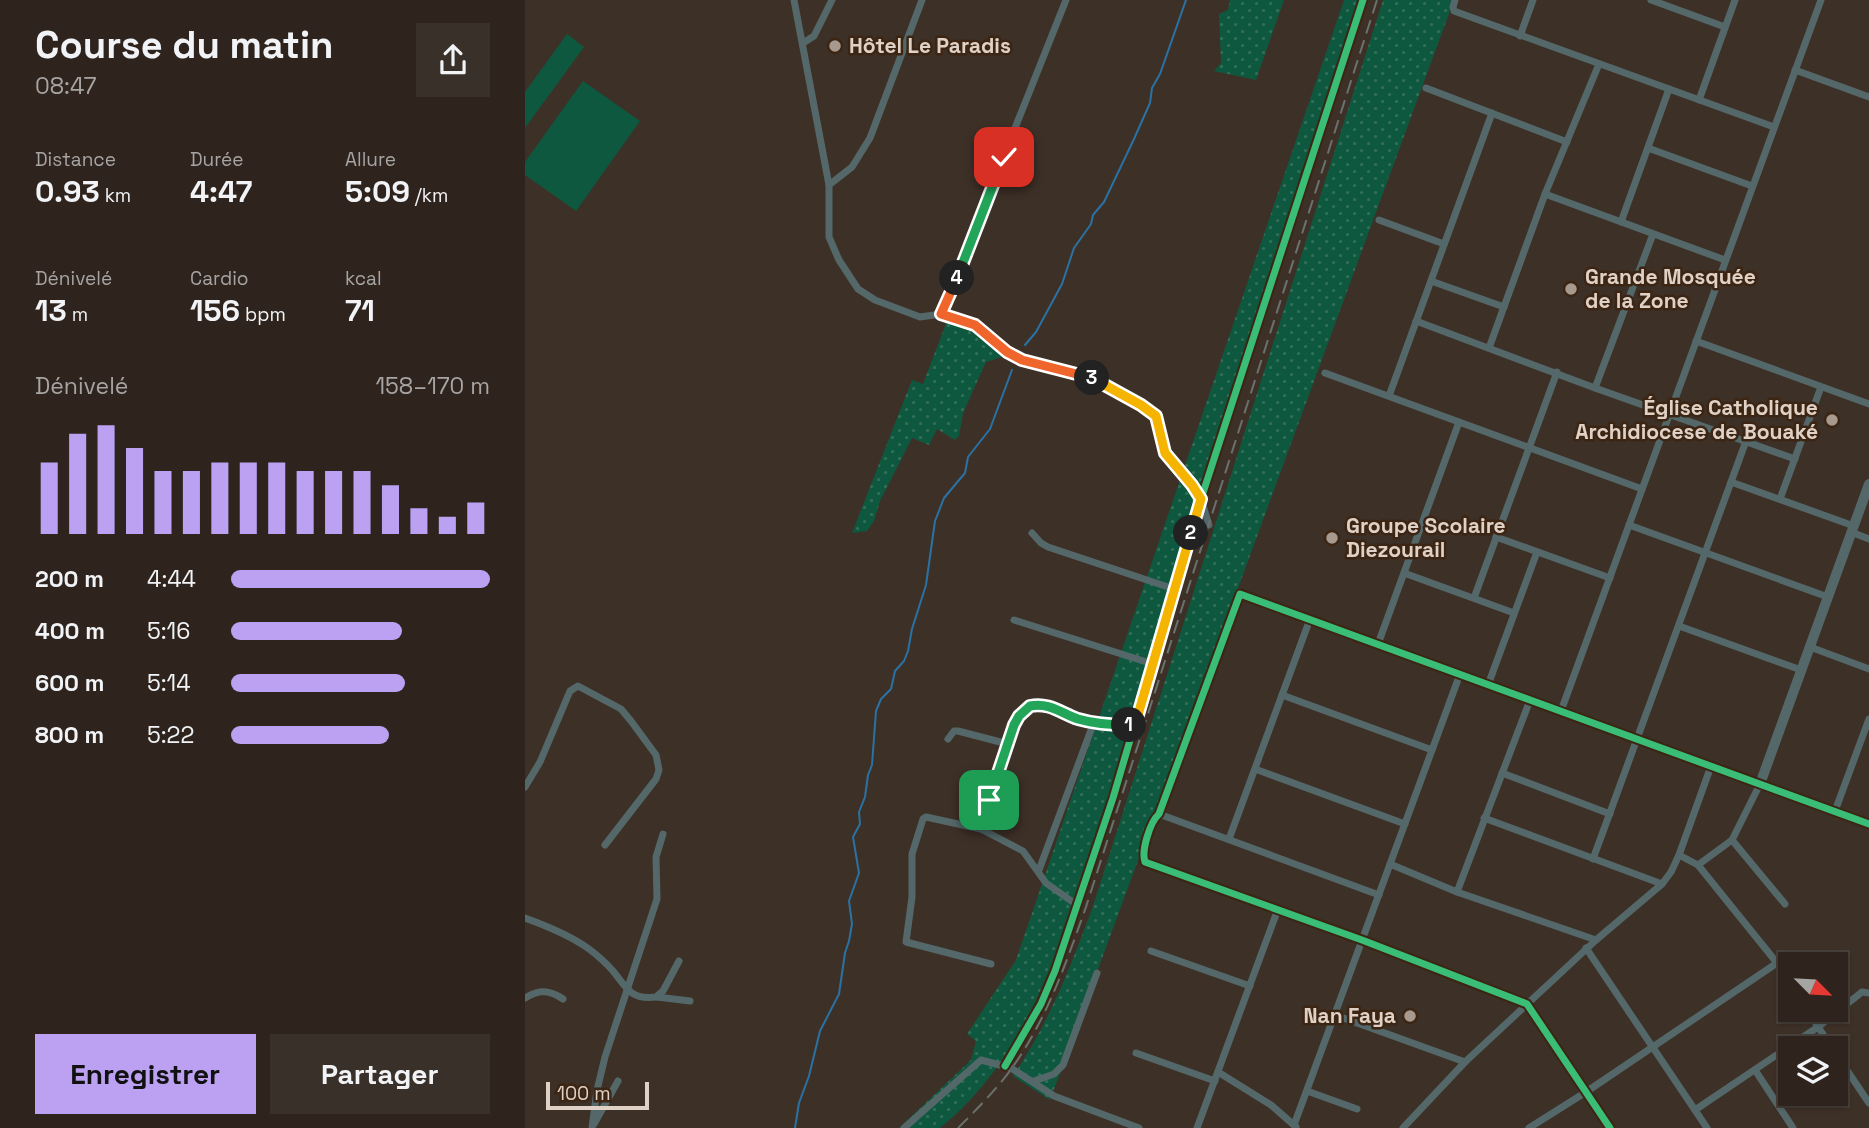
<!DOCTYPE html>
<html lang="fr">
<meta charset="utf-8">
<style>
body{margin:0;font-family:"Space Grotesk",sans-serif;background:#3a302a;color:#f1f3f6;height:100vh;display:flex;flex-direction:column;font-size:26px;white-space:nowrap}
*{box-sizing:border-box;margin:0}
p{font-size:23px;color:#a7a4a4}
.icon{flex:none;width:38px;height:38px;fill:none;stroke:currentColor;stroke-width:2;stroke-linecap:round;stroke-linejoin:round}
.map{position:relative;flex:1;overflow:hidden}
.drawer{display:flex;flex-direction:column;background:#2e241d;width:525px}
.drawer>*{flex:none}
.needle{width:46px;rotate:114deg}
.buttons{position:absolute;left:1253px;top:952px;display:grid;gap:14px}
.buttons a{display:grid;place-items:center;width:70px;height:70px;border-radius:0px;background:#2e241d;box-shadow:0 2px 5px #0004,0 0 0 2px #49413b;font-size:35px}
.scale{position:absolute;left:21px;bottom:18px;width:103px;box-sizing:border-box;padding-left:7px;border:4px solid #e0d1c6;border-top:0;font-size:19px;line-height:24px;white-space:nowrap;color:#e0d1c6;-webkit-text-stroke:5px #3c2513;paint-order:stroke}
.pin{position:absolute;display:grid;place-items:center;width:60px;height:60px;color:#fff;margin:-30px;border-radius:14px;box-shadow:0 4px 10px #0006}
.km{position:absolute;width:35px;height:35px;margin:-18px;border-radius:50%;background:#222;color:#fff;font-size:19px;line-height:35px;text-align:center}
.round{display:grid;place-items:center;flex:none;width:74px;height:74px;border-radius:0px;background:#3a302a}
.overview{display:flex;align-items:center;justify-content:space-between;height:119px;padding:0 35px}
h1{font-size:38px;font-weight:600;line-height:52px}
.stats{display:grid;grid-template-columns:repeat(3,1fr);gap:10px;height:119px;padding:7px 35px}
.stats div{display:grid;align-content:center}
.stats b{font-size:30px;font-weight:600}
.stats small{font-size:19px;font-weight:400}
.stats p{font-size:19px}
.chart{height:196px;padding:14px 35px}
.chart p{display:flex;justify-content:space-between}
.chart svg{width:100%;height:126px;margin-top:7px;stroke:#bca0f2;stroke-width:6}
.cta{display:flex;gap:14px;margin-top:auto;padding:14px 35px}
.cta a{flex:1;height:80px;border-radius:0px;background:#bca0f2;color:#111;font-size:28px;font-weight:600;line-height:80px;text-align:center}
.cta a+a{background:#3a302a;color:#f1f3f6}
ul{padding:0 35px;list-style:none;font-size:23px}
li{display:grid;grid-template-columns:112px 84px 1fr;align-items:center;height:52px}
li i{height:18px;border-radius:9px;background:#bca0f2}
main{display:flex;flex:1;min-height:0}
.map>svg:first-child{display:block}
.grass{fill:url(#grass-dots)}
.park{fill:#0e583f}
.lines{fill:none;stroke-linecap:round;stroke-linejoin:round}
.stream{stroke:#2a72a4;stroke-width:2}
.minor{stroke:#54686a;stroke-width:7}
.tertiary{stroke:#54686a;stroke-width:10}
.rail{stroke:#6a716e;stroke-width:2;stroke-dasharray:14 7;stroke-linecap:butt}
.cycleway-casing{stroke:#3c2513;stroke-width:11}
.cycleway{stroke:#3abd76;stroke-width:7}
.split-1-casing{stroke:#fff;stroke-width:14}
.split-2-casing{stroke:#fff;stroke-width:14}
.split-3-casing{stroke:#fff;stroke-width:14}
.split-4-casing{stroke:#fff;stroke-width:14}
.split-5-casing{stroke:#fff;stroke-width:14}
.split-1{stroke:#22a559;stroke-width:9}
.split-2{stroke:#f5b400;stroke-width:9}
.split-3{stroke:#f5b400;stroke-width:9}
.split-4{stroke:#f0652b;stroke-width:9}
.split-5{stroke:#22a559;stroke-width:9}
.poi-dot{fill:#a7998e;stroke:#3c2513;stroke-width:2.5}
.labels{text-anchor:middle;stroke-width:5;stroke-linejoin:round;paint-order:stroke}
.poi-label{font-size:21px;font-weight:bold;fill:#e0d1c6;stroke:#3c2513;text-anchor:start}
</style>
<main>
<section class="drawer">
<div class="overview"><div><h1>Course du matin</h1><p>08:47</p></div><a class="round"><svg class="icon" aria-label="share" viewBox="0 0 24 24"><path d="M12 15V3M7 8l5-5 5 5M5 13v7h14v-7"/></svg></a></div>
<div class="stats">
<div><p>Distance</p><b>0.93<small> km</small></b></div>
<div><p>Durée</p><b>4:47</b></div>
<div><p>Allure</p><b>5:09<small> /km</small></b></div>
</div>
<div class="stats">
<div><p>Dénivelé</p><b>13<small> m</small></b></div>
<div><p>Cardio</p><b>156<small> bpm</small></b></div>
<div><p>kcal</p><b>71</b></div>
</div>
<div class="chart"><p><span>Dénivelé</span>158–170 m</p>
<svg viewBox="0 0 160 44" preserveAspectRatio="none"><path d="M5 44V19M15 44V9M25 44V6M35 44V14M45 44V22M55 44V22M65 44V19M75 44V19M85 44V19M95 44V22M105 44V22M115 44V22M125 44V27M135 44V35M145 44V38M155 44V33"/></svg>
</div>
<ul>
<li><b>200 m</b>4:44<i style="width:100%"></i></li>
<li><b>400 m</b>5:16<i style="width:66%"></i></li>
<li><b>600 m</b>5:14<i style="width:67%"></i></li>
<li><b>800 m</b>5:22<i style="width:61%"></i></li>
</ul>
<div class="cta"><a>Enregistrer</a><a>Partager</a></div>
</section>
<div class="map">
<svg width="1344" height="1128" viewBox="0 0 1344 1128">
<defs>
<pattern id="grass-dots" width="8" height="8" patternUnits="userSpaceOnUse" patternTransform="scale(1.75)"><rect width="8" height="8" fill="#0e583f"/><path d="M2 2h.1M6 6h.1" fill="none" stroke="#316f59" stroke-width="1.8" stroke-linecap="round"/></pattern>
</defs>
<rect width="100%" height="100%" fill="#3d3027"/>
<g class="grass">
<polygon points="705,0 759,0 731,80 689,71 696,63 694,14 703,10"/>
<path d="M 819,0 L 840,0 L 550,903 C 520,987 487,1070 415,1128 L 374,1128 L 446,1060 L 451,1041 L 442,1034 L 491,960 Z"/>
<path d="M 858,0 L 929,0 L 525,1100 L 488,1076 C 524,1023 545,968 567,909 Z"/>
<polygon points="420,321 449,328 477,357 461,362 438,413 434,436 430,440 412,429 404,445 387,438 355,501 349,521 342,531 327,533 387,380 398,384 420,326"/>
</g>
<g class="park">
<polygon points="42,34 59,47 0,128 0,92"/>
<polygon points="58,81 115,121 51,211 0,175 0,162"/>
</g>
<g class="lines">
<g class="stream">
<polyline points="500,345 511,332 537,284 549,248 566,224 568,215 579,202 609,139 625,103 627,88 635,74 661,0"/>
<polyline points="270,1128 274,1103 284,1076 295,1031 314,994 320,953 324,941 327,924 324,901 334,873 328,837 335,824 334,812 340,797 343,775 347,765 351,711 356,699 366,689 370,671 379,661 383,651 387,629 401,585 410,521 419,498 440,473 443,457 465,429 487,370"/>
</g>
<g class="minor">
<polyline points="269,0 304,185 304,237 314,260 333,289 350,300 395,317 416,314 450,325 482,353 497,360 528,369 564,376 616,405 631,416 637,448 676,499 684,525"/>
<polyline points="930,0 928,7 929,11 1249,127"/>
<polyline points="1126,0 1200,27"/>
<polyline points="995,36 1008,0"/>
<polyline points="278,43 289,36 307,0"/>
<polyline points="1270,70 1344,97"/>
<polyline points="901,88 1042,142"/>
<polyline points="1174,100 1210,0"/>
<polyline points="1123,148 1227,186"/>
<polyline points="304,185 327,167 345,138 397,0"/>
<polyline points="1020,194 1200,260"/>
<polyline points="854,220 919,244"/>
<polyline points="1096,222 1144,89"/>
<polyline points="906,281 979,307"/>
<polyline points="416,314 541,0"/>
<polyline points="891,321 1070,388 1270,459"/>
<polyline points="1171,341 1344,404"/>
<polyline points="964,348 1020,194 1074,64"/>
<polyline points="800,373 1117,489"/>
<polyline points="1070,388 1128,234"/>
<polyline points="864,396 967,113"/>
<polyline points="1206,482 1329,526"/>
<polyline points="1255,499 1296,387"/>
<polyline points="1104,525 1303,597"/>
<polyline points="1326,532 1344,539"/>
<polyline points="507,533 516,543 523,547 649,589"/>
<polyline points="971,537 1085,578"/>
<polyline points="879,573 989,613"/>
<polyline points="949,598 1032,372"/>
<polyline points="489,620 628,664"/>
<polyline points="1154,626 1276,670"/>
<polyline points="853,644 934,422"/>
<polyline points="1285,647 1344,669"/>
<polyline points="963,685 1012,552"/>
<polyline points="757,695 907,750"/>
<polyline points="1036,711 1296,0"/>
<polyline points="423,739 429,731 433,731 483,744"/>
<polyline points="730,769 880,824"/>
<polyline points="977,773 1085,814"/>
<polyline points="0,787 15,762 45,691 53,686 96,709 106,721 131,755 134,770 131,779 80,845"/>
<polyline points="1310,811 1344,719"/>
<polyline points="634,814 854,895"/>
<polyline points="959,818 1137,884"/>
<path d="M 456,829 L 489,725 L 494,716 L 505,706 C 523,702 537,713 553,719 C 572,725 590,725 609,725"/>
<polyline points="704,839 785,619"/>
<polyline points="1154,855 1173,865 1252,963 1265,984"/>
<polyline points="1068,859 1221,441"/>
<polyline points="865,864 932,892 1071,940"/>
<polyline points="1173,865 1207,840"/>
<polyline points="514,870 569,722"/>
<polyline points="932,892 1005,700"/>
<path d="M 0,918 C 22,926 45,935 64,949 C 72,955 81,963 88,971 C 102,988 105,1000 131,997 L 138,991 L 154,961"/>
<polyline points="1061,948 1182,1128"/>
<polyline points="626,951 725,986"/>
<polyline points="466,964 381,942 387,897 387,854 398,819 401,817 456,829 498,851 521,883 552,905"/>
<polyline points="132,997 165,1001"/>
<path d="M 0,998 C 14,989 25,990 38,999"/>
<polyline points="1282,1010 1307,1048"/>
<polyline points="810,1015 940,1062"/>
<polyline points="611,1053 690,1081"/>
<polyline points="1311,1054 1344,1103"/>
<polyline points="480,1066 516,1004 530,971 588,798 676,499 838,0"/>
<polyline points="1230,1070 1268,1128"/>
<polyline points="693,1072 746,1105 771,1127"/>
<polyline points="509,1081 529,1074 538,1065 572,973"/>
<polyline points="782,1091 832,1109"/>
<polyline points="1170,1110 1293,1027 1337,992 1344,993"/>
<polyline points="69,1124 93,1081"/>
<polyline points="769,1125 935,674"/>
<polyline points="67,1128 72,1090 80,1057 132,899 131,857 138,834"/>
<polyline points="379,1128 456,1060 486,1068 529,1096 614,1128"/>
<polyline points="672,1128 753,909"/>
<polyline points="878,1128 940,1062 1071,940 1137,884 1146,872 1154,855 1186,766"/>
<polyline points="1004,1128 1061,1092 1252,963"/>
<path d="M 1085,1128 L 1002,1004 L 837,940 L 620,862 C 616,851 625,822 634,814 L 715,594 L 1235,784 L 1207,840 L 1260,904"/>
</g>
<polyline class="tertiary" points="1344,484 1235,784 1344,824"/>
<path class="rail" d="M 433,1128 C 452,1109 471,1090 487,1068 C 522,1019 541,963 561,907 L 852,0"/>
<defs>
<g id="cycleway">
<polyline points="480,1066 516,1004 530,971 588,798 676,499 838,0"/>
<path d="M 1085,1128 L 1002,1004 L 837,940 L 620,862 C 616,851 625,822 634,814 L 715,594 L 1344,824"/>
</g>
</defs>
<use href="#cycleway" class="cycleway-casing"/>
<use href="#cycleway" class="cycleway"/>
</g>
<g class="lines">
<defs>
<path id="split-1" d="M 464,800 L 489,725 L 494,716 L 505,706 C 524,702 536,713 553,719 C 570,724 587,725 604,725"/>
<polyline id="split-2" points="604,725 610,725 666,533"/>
<polyline id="split-3" points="567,378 616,405 631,416 640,453 667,485 676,499 666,533"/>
<polyline id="split-4" points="432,278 416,314 450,325 482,352 497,360 567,378"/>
<polyline id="split-5" points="432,278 479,157"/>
</defs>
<use href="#split-1" class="split-1-casing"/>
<use href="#split-2" class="split-2-casing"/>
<use href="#split-3" class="split-3-casing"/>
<use href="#split-4" class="split-4-casing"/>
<use href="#split-5" class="split-5-casing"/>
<use href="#split-1" class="split-1"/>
<use href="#split-2" class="split-2"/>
<use href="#split-3" class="split-3"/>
<use href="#split-4" class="split-4"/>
<use href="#split-5" class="split-5"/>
</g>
<g class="poi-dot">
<circle cx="310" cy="46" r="7"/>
<circle cx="1046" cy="289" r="7"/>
<circle cx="1307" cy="420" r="7"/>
<circle cx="807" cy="538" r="7"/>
<circle cx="885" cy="1016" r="7"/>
</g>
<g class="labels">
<g class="poi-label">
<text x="324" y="53">Hôtel Le Paradis</text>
<text x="1060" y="284">Grande Mosquée<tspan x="1060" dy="24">de la Zone</tspan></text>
<text x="1293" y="415" text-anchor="end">Église Catholique<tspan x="1293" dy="24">Archidiocese de Bouaké</tspan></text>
<text x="821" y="533">Groupe Scolaire<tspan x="821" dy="24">Diezourail</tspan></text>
<text x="871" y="1023" text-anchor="end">Nan Faya</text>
</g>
</g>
</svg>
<div class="buttons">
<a><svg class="needle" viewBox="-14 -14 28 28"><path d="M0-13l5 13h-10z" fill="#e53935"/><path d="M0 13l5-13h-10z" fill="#a7a4a4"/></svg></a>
<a><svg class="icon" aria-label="layers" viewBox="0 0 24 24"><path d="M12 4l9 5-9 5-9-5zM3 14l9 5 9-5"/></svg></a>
</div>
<div class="scale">100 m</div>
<div class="pin" style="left:464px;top:800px;background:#1e9e55"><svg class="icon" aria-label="arrive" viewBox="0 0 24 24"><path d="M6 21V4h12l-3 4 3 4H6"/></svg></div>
<div class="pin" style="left:479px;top:157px;background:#d93025"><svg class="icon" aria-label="check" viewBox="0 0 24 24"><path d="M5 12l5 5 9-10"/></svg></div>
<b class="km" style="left:604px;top:725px">1</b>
<b class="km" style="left:666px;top:533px">2</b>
<b class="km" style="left:567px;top:378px">3</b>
<b class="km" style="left:432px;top:278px">4</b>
</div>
</main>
